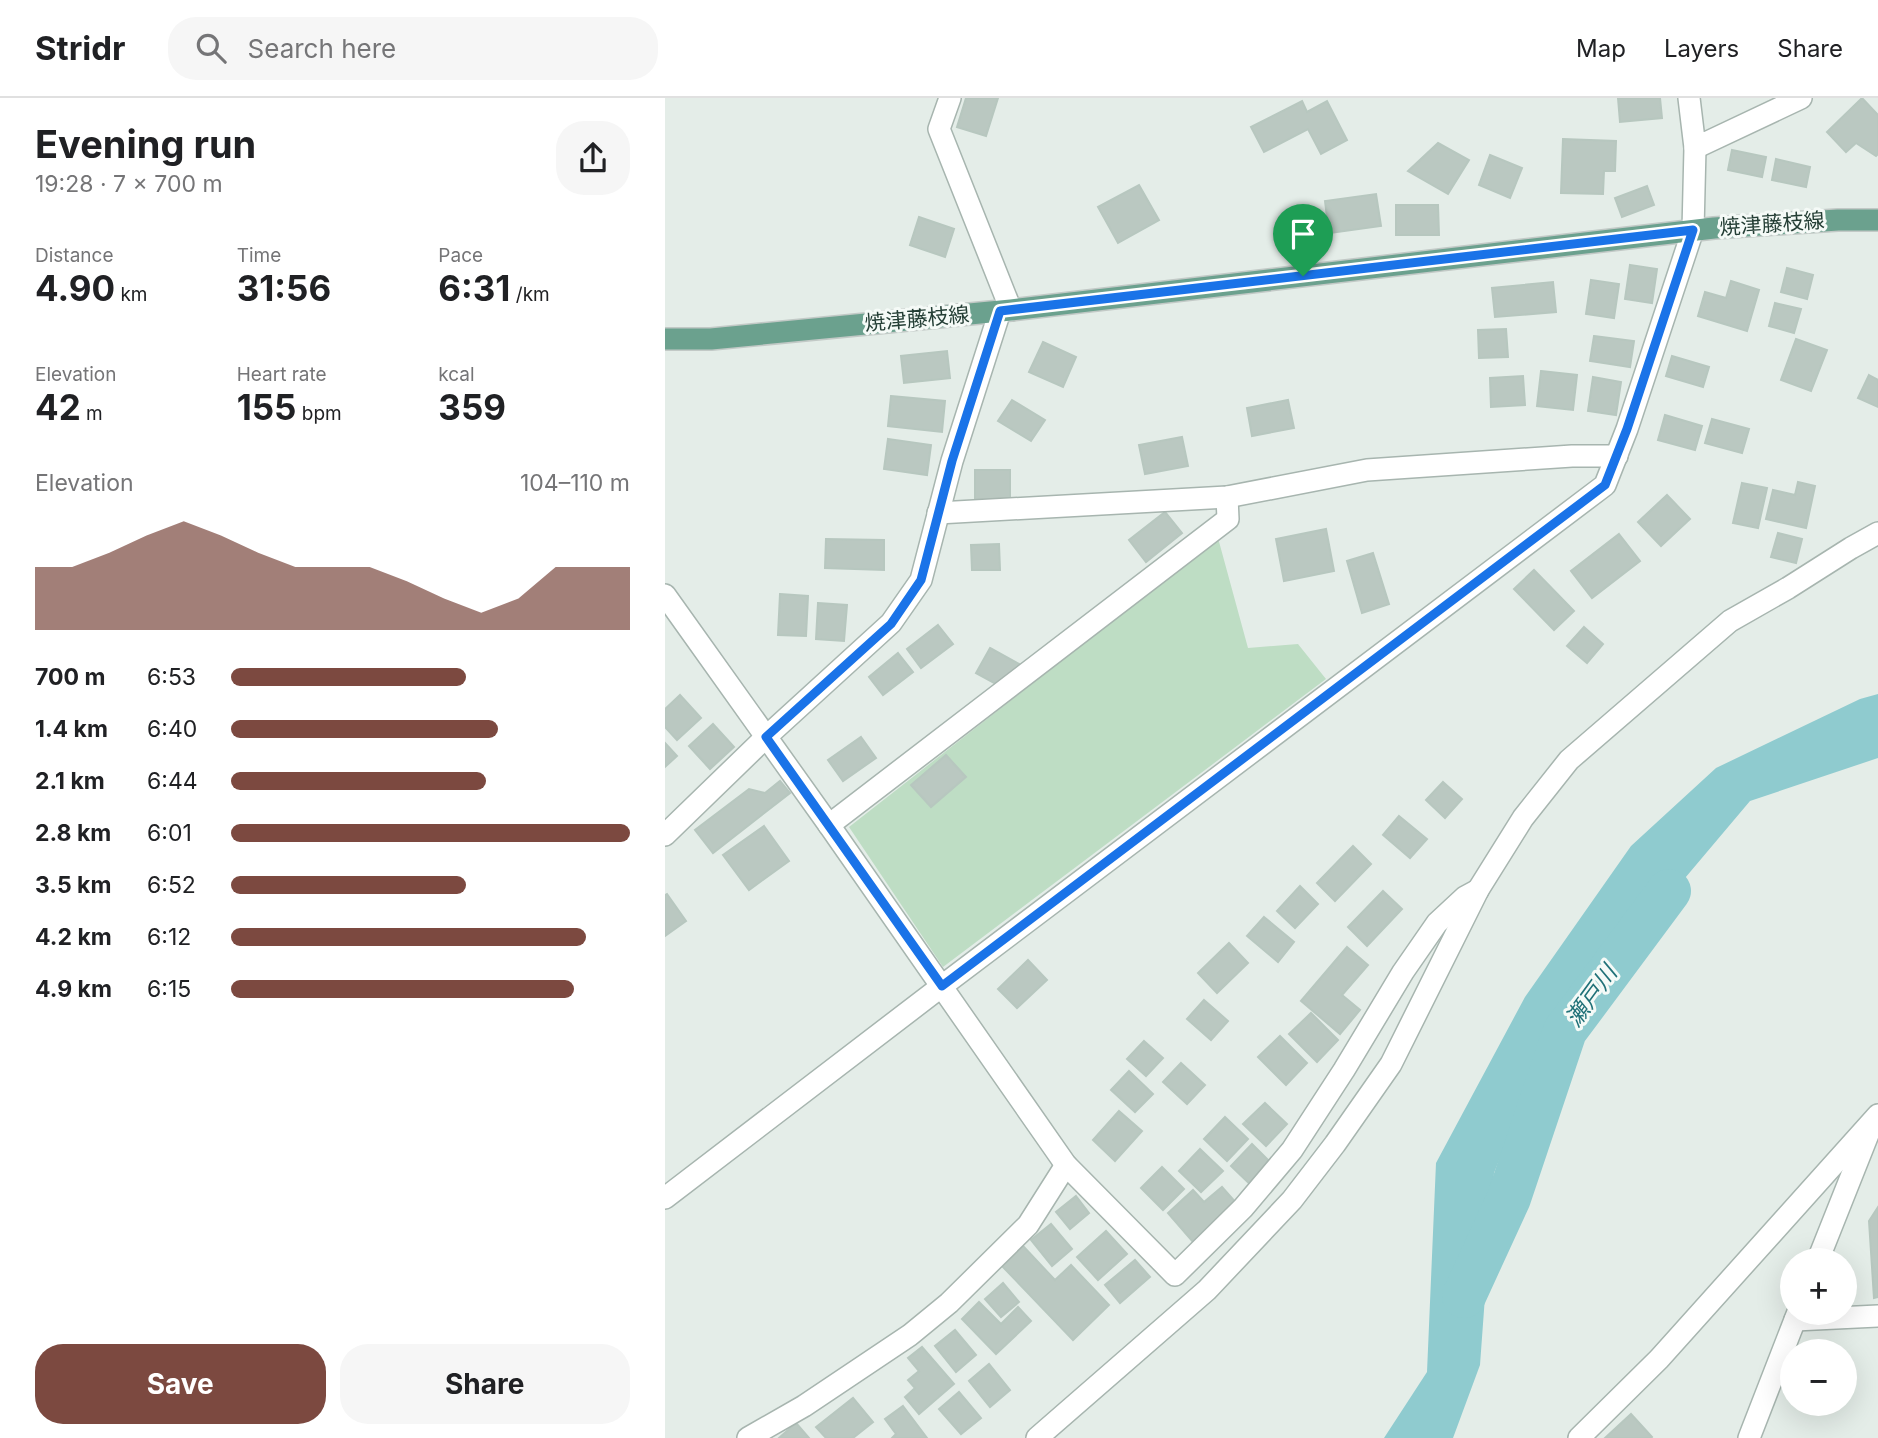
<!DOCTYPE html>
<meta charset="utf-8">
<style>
body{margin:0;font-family:Inter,"Noto Sans JP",sans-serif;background:#f6f6f6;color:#202124;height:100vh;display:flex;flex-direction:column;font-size:26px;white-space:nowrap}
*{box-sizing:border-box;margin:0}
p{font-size:23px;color:#757577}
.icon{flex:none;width:38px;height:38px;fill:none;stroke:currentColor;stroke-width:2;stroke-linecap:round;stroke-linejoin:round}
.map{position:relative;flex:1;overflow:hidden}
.side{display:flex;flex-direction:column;background:#fff;width:665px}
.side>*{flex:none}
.buttons{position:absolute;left:1115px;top:1150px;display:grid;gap:14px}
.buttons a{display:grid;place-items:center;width:77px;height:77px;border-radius:50%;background:#fff;box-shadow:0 7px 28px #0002;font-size:35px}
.pin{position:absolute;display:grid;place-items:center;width:60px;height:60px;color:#fff;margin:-72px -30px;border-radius:50% 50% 50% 0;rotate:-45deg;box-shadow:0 0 7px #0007}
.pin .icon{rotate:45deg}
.round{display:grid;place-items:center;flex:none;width:74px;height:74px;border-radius:28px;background:#f6f6f6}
.summary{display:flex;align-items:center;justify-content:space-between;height:119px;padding:0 35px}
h1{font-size:38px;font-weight:700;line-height:52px}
.figures{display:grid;grid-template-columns:repeat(3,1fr);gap:10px;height:119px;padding:7px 35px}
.figures div{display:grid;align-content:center}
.figures b{font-size:35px;font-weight:700}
.figures small{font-size:19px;font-weight:400}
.figures p{font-size:19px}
.chart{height:196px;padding:14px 35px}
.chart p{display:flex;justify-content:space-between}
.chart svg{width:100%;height:126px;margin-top:7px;fill:#7c4940;opacity:.7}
.action{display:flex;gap:14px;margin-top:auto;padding:14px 35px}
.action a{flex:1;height:80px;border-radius:28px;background:#7c4940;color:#fff;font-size:28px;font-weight:700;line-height:80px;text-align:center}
.action a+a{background:#f6f6f6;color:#202124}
ul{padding:0 35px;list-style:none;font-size:23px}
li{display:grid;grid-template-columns:112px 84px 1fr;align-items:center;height:52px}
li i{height:18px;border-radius:9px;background:#7c4940}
header{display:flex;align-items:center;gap:42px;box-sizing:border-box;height:98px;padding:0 35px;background:#fff;border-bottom:2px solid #e0e0e0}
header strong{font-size:33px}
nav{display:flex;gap:38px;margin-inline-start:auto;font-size:24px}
.search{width:490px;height:63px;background:#f6f6f6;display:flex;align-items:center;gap:18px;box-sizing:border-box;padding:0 24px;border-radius:28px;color:#757577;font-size:26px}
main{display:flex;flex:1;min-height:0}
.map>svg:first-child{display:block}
.green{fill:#beddc4}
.water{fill:#8fcbcf}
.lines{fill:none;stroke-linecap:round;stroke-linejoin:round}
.river{stroke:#8fcbcf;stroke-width:44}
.building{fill:#bac8c1;stroke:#b7c7bf;stroke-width:2}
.minor-casing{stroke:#a7b5af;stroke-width:24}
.primary-casing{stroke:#c2c9c6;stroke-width:24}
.minor{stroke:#fff;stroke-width:21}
.primary{stroke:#6ba18e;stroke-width:21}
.route-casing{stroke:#fff;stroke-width:14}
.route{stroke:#1a73e8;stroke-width:9}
.labels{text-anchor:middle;stroke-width:6;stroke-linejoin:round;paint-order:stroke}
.street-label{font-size:21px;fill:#243e35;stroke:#f5faf7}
.water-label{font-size:23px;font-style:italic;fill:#207178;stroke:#f5faf7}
</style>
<header>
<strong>Stridr</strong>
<div class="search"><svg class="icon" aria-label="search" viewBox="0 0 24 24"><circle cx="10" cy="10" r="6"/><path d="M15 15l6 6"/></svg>Search here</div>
<nav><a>Map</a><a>Layers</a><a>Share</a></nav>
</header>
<main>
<section class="side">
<div class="summary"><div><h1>Evening run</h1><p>19:28 · 7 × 700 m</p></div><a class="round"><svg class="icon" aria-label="share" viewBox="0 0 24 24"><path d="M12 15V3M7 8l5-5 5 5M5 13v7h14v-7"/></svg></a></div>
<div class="figures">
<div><p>Distance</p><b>4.90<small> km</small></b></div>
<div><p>Time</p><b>31:56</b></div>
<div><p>Pace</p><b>6:31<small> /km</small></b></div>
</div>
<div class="figures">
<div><p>Elevation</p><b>42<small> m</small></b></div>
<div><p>Heart rate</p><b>155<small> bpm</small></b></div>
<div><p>kcal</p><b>359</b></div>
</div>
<div class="chart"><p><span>Elevation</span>104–110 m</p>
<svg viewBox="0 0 160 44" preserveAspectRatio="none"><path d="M0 44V22L10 22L20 17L30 11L40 6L50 11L60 17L70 22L80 22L90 22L100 27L110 33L120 38L130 33L140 22L150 22L160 22V44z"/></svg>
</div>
<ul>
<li><b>700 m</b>6:53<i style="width:59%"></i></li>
<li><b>1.4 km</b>6:40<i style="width:67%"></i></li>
<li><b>2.1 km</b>6:44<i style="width:64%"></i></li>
<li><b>2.8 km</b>6:01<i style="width:100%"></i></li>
<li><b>3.5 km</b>6:52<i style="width:59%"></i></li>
<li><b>4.2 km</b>6:12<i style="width:89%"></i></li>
<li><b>4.9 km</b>6:15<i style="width:86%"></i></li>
</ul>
<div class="action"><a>Save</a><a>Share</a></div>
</section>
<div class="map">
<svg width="1213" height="1340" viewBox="0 0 1213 1340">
<rect width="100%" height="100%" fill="#e4ede8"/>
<polygon class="green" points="553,440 583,550 633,546 661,581 278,869 184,729"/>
<polygon class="water" points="1213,596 1213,660 1085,703 880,946 829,1075 815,1267 788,1340 719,1340 762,1274 771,1065 860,899 966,748 1051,670 1195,601"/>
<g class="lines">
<polyline class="river" points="799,1198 844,1100 900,933 1004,793"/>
</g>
<g class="building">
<polygon points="301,0 333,0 321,38 292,29"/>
<polygon points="953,0 995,0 997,20 955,24"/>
<polygon points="1197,0 1213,17 1213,56 1211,58 1191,45 1181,54 1162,34"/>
<polygon points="637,3 642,14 662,3 682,42 656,56 643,31 599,54 586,29"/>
<polygon points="898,41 951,43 950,73 939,73 938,96 896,95"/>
<polygon points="773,45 804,62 783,96 743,73"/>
<polygon points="1067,52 1101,59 1097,79 1063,72"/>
<polygon points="825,57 857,70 845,100 814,87"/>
<polygon points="1111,61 1145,69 1141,89 1107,82"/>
<polygon points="474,87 494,122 453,145 433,109"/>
<polygon points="982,88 989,107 957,119 950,100"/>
<polygon points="711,96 716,128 664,135 660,103"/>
<polygon points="731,107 773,107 774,137 731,137"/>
<polygon points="254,119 289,131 280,159 245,147"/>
<polygon points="965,167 992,171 987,205 960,201"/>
<polygon points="1122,170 1148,177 1142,201 1116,194"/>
<polygon points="926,182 954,186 949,220 921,216"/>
<polygon points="1066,183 1094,192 1082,233 1033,218 1040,194 1061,200"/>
<polygon points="888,184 891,214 830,219 827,190"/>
<polygon points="1110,205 1136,211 1129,235 1104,228"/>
<polygon points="841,231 843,259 814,260 813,232"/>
<polygon points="929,238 969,243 965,269 925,263"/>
<polygon points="1131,241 1162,252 1146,293 1116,282"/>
<polygon points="378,244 411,259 398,289 364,274"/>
<polygon points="282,253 285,280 239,285 236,258"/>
<polygon points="1007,258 1044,269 1038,289 1001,278"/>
<polygon points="876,273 912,277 908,312 872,308"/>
<polygon points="1204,277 1213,282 1213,309 1193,300"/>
<polygon points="858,278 860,307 826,309 825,280"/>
<polygon points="928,279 956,284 951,317 923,313"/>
<polygon points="226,298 280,303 277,334 223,328"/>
<polygon points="347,302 380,322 366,343 333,323"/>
<polygon points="623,302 629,330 587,338 582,310"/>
<polygon points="1000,317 1037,328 1030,352 993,342"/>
<polygon points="1047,321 1084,331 1077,355 1040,345"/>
<polygon points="517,339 523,368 480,376 474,347"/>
<polygon points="223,341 266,347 262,377 219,371"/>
<rect x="310" y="372" width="35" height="30"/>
<polygon points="1133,384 1150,388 1141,430 1101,421 1108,392 1130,397"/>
<polygon points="1077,385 1102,390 1093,430 1068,425"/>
<polygon points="1002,397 1025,421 996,448 973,424"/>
<polygon points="500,414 517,435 481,464 464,442"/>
<polygon points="661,431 669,473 619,483 611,441"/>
<polygon points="1113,435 1137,441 1131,465 1106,459"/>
<polygon points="954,436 975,463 927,500 906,473"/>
<polygon points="161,441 219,442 219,472 160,470"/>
<polygon points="334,446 335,472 307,472 306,447"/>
<polygon points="708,455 724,506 697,515 682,463"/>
<polygon points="869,472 909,513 889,532 849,491"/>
<polygon points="115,496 143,498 141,538 113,537"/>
<polygon points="153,505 182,507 179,543 151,541"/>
<polygon points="273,527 288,546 256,570 242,551"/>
<polygon points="919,529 938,546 922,565 902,548"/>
<polygon points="325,550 354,566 340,591 311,575"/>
<polygon points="233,555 248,574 218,597 204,579"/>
<polygon points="15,597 36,620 12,642 0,629 0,611"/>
<polygon points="48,626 69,649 45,671 24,648"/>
<polygon points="196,639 211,660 178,683 163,662"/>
<polygon points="0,645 12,658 0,669"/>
<polygon points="281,657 301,679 266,709 246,687"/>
<polygon points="115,683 125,695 48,755 30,732 84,691 100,695"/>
<polygon points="778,684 797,701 780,720 761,702"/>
<polygon points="734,718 762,741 745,760 718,737"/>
<polygon points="99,728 124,763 84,792 58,757"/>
<polygon points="688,748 706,766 670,803 652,785"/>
<polygon points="635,788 653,806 630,830 612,813"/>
<polygon points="718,793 737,811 702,848 683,829"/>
<polygon points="2,796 21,823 0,838 0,797"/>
<polygon points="599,819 629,844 613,864 582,838"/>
<polygon points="564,845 583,865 552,895 533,875"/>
<polygon points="682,849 703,867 677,897 695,912 675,936 636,903"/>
<polygon points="363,862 382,882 352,910 333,891"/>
<polygon points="539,902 563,923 546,942 522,921"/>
<polygon points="646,915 673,942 652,964 624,936"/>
<polygon points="615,938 642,965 621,987 593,959"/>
<polygon points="479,943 498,960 481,978 462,961"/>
<polygon points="516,965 540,987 522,1006 498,984"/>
<polygon points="464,973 488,996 470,1014 446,992"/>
<polygon points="600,1005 622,1026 601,1048 578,1026"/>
<polygon points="454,1013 477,1033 450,1063 428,1042"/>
<polygon points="560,1019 583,1041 562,1063 539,1041"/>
<polygon points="587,1046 609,1068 588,1089 566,1068"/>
<polygon points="535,1051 558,1073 536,1094 514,1073"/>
<polygon points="497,1069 519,1091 498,1112 476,1090"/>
<polygon points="557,1089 572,1106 529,1145 503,1115 528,1092 539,1104"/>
<polygon points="411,1098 424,1115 405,1131 391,1114"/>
<polygon points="1213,1109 1213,1199 1209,1200 1204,1123"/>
<polygon points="386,1126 407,1151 387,1168 366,1142"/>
<polygon points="441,1133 462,1156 433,1182 412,1159"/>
<polygon points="358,1148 390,1182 406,1167 444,1207 408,1242 337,1168"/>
<polygon points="470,1162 485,1179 455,1205 440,1187"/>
<polygon points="338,1185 354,1204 336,1219 320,1201"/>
<polygon points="314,1204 336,1226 353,1209 366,1223 331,1256 297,1221"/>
<polygon points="290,1232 311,1257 291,1274 270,1248"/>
<polygon points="257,1249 289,1286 254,1316 240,1299 250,1290 243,1282 254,1273 243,1260"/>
<polygon points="324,1266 345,1292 325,1309 304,1283"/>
<polygon points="294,1294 316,1320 296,1336 274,1311"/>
<polygon points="188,1300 208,1324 188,1340 161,1340 151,1329"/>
<polygon points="238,1308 262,1340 227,1340 231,1336 220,1321"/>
<polygon points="966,1316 987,1339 986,1340 940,1340"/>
<polygon points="131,1325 144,1340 114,1340"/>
</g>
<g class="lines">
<defs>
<g id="minor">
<polyline points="285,0 274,31 346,212"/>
<polyline points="1024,0 1030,50 1136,0"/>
<polyline points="273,415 562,399 702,372 907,358 952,358"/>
<polyline points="0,497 164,727 401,1067 510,1177 578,1110 627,1052 679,972 738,874 772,825 800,799 813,792"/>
<polyline points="164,727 563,421 562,399"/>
<polyline points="0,737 101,639 226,525 256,482 287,363 335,213"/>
<polyline points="0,1100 277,888 940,387 962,331 1028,132 1030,50"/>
<polyline points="1153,1162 1204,1034"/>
<polyline points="1130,1222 1213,1218"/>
<polyline points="83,1340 139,1308 245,1237 284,1205 363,1127 401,1067"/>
<polyline points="372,1340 542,1192 627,1102 670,1046 726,966 813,792 858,720 904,662 1065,523 1123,490 1186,450 1213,435"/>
<polyline points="914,1340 994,1261 1213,1017"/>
<polyline points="1084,1340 1133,1214"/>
</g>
<polyline id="primary" points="0,241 46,241 346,212 1049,130 1173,122 1213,122"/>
</defs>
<use href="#minor" class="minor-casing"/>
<use href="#primary" class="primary-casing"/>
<use href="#minor" class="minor"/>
<use href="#primary" class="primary"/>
</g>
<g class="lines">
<defs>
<polygon id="route" points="1028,132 962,331 940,387 277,888 101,639 226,526 256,482 287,363 335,213"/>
</defs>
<use href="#route" class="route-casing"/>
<use href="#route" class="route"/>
</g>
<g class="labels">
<g class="street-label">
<text transform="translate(1107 126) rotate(-4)" y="7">焼津藤枝線</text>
<text transform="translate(252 221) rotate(-5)" y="7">焼津藤枝線</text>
</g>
<g class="water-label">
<text transform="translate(926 898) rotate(-54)" y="8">瀬戸川</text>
</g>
</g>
</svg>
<div class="buttons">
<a>+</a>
<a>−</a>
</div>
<div class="pin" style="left:638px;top:178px;background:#1e9e55"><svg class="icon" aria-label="arrive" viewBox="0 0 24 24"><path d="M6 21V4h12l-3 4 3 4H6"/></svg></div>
</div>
</main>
